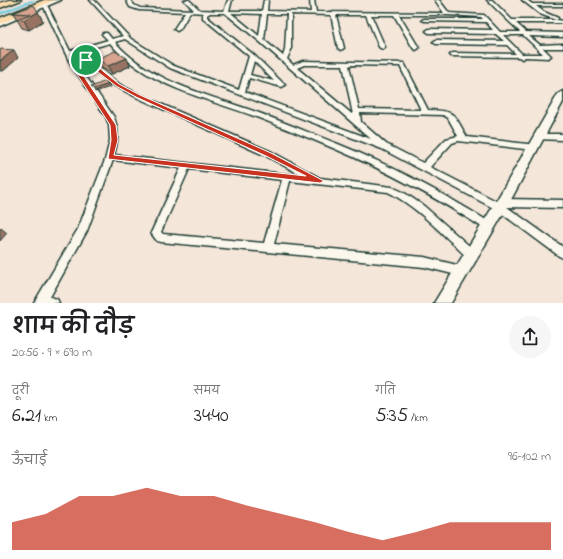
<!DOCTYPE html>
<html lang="hi">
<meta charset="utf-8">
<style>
body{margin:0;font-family:"Indie Flower","Playpen Sans Deva",sans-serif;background:#f6f6f6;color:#202124;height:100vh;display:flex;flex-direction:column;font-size:15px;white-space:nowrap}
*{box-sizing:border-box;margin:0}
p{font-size:13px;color:#757577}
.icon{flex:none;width:22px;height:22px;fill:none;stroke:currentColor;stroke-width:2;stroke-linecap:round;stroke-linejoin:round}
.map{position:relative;height:303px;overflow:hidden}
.sheet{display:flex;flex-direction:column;background:#fff;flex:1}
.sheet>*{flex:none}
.pin{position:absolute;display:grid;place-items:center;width:34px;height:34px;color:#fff;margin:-17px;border:2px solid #fff;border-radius:50%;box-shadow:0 1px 4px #0007}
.round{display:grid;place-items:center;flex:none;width:42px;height:42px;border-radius:21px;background:#f6f6f6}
.summary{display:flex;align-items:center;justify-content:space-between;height:68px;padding:0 12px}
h1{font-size:22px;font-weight:600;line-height:30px}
.figures{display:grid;grid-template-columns:repeat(3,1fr);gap:6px;height:68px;padding:4px 12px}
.figures div{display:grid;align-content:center}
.figures b{font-size:20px;font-weight:600}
.figures small{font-size:11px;font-weight:400}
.figures p{font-size:11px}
.chart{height:112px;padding:8px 12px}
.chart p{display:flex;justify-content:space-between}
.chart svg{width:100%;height:72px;margin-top:4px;fill:#c8321e;opacity:.7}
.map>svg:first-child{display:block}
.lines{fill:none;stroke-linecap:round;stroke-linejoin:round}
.canal{fill:#80cede;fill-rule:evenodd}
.street-casing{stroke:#1f3d34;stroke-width:3}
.secondary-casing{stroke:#1f3d34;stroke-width:3}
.highway-casing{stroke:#1f3d34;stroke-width:3}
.street{fill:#fbf7ec;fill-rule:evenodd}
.secondary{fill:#fbf7ec;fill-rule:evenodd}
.highway{fill:#fddbac;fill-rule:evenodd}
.wall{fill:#bb8d7b;stroke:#1f3d34}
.shaded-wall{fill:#987364;stroke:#1f3d34}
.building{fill:#d9a48f;stroke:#1f3d34}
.route{fill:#c8321e;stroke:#fff;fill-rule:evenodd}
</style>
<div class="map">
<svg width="563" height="303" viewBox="0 0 563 303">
<rect width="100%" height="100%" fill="#f4e6d9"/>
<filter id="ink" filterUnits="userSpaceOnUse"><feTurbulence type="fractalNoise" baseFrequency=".025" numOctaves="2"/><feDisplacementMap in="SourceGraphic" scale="8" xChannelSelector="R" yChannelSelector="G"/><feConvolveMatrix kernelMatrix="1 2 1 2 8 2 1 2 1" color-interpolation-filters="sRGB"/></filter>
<g filter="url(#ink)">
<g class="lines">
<polygon class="canal" points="31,0 37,0 0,15 0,12"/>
<defs>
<g id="street">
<path d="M 90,0 L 94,0 L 131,39 L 174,66 L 239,90 L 249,56 L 203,18 L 203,14 L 204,13 L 190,12 L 180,29 L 177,31 L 174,29 L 185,12 L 139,10 L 130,7 L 126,0 L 130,0 L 134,5 L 140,8 L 194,10 L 184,0 L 189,0 L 200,10 L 224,11 L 228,0 L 232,0 L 229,11 L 262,11 L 264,0 L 268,0 L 267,11 L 311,12 L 310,0 L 314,0 L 316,12 L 444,13 L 435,0 L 439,0 L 449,13 L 484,15 L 500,32 L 520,32 L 487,0 L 492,0 L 512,20 L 556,20 L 540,14 L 522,0 L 527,0 L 532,4 L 563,4 L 563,6 L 536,6 L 544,12 L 558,18 L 558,19 L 556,20 L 563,21 L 563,23 L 516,23 L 526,32 L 563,33 L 563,37 L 529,36 L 540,45 L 563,44 L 563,48 L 543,48 L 551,56 L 548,58 L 525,57 L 522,59 L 519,57 L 451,56 L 450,55 L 453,53 L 516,54 L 507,45 L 436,44 L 433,42 L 436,40 L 504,41 L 496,34 L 429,33 L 426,31 L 429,29 L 493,30 L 486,22 L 424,21 L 422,20 L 424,19 L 483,19 L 481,17 L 448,15 L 399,15 L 419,48 L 416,50 L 413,48 L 394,15 L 371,15 L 385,47 L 382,49 L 379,47 L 366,15 L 336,15 L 344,48 L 341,50 L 338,48 L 331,15 L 291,14 L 291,50 L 287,59 L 293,65 L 303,61 L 404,63 L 428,110 C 456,111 453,113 467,137 L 536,145 L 537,147 L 536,149 L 533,150 L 458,141 L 452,143 L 430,167 L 498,202 L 502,199 L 563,200 L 563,208 L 507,207 L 563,247 L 563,258 L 559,256 L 497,210 L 382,149 L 170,68 L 125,39 L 115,42 C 149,82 212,96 259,113 C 286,123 312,134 338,144 C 393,166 441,192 491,223 L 493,226 L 491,229 L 488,230 L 485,229 C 435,197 387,171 333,148 C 307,137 280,126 254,116 C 205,98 145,85 110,43 L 71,54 L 74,59 L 88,59 L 119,84 L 140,95 L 272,152 L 320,178 L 392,187 L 403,192 L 424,206 L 475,251 L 476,254 L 475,257 L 471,259 L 467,257 C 442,234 419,208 388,192 L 290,181 L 274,244 L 424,257 L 465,267 L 466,271 L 465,275 L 461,276 L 424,267 L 161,242 L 157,241 L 151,233 L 181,168 L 113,160 L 87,231 L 50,297 L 57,299 L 59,303 L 34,303 L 78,229 L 105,160 L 110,140 L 109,125 L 106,117 L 69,61 L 43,5 L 45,4 L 47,5 L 70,51 L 108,40 L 102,34 L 103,33 L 107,33 L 112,39 L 123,36 ZM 210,13 L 225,13 L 259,41 L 371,139 L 245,92 L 249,78 L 282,87 L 285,85 L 254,55 L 207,17 L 207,15 ZM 231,13 L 262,14 L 259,36 ZM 267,14 L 287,14 L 285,50 L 283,56 L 264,40 ZM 503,35 L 523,35 L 543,54 L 522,54 ZM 254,61 L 274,81 L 250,75 ZM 76,62 L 85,62 L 115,86 L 136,97 L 266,156 L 303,176 L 114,155 C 118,141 119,130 114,117 ZM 304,65 L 343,65 L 353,115 L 297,68 ZM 351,65 L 400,66 L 421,110 L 359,109 L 349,66 ZM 360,113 L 443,115 L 448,118 L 458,136 L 446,139 L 423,163 L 386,144 L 361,122 ZM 189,169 L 282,180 L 264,243 L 163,234 L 161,232 Z"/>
<polygon points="539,134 563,134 563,140 536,139 535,137 536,135"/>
</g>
<g id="secondary">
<polygon points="53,0 61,0 0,26 0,22"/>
<polygon points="563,91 563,102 505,211 451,303 434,303 495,203 558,94"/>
</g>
<g id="highway">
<polygon points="10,0 21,0 0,8 0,3"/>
<polygon points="44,0 55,0 0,24 0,18"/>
</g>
</defs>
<use href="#street" class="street-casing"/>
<use href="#secondary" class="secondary-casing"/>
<use href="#highway" class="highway-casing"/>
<use href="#street" class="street"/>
<use href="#secondary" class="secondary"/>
<use href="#highway" class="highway"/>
</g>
<g class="wall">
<polygon points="38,12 43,21 29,30 22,28 13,13"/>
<polygon points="0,50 18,58 3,71 0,71"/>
<polygon points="97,59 130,66 112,74 100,67"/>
</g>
<g class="shaded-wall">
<polygon points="38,12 43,21 29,30 24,20"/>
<polygon points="14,50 18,58 3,71 0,67 0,61"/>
<polygon points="82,51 83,53 83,59 77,59 76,57"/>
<polygon points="127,58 130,66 112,74 108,66"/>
<polygon points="109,84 110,87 95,92 94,89"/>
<polygon points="0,228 1,228 7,233 0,241"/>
</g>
<g class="building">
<polygon points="34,5 38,12 24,20 17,19 31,14 13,13"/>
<polygon points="1,49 14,50 0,61 0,50"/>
<polygon points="82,51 82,56 76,57 76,52"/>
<polygon points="115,51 127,58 108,66 97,59"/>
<polygon points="106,81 109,84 94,89 91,87"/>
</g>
</g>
<path class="route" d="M 88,59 L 119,84 L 140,95 L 271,153 L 324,181 L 320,183 L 108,159 L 111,140 L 110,125 L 69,62 ZM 85,62 L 116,86 L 136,97 L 266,156 L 306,176 L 114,155 L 118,140 L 116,125 L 75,63 Z"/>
</svg>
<div class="pin" style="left:86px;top:60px;background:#1e9e55"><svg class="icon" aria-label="arrive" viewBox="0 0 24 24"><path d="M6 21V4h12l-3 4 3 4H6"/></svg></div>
</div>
<section class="sheet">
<div class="summary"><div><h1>शाम की दौड़</h1><p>20:56 · 9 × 690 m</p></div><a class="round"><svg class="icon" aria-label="share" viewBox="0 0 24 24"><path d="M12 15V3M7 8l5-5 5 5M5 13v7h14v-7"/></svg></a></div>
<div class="figures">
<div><p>दूरी</p><b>6.21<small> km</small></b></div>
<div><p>समय</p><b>34:40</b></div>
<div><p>गति</p><b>5:35<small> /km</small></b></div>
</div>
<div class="chart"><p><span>ऊँचाई</span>96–102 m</p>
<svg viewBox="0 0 160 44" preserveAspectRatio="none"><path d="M0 44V27L10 22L20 11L30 11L40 6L50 11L60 11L70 17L80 22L90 27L100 33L110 38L120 33L130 27L140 27L150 27L160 27V44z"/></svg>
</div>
</section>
